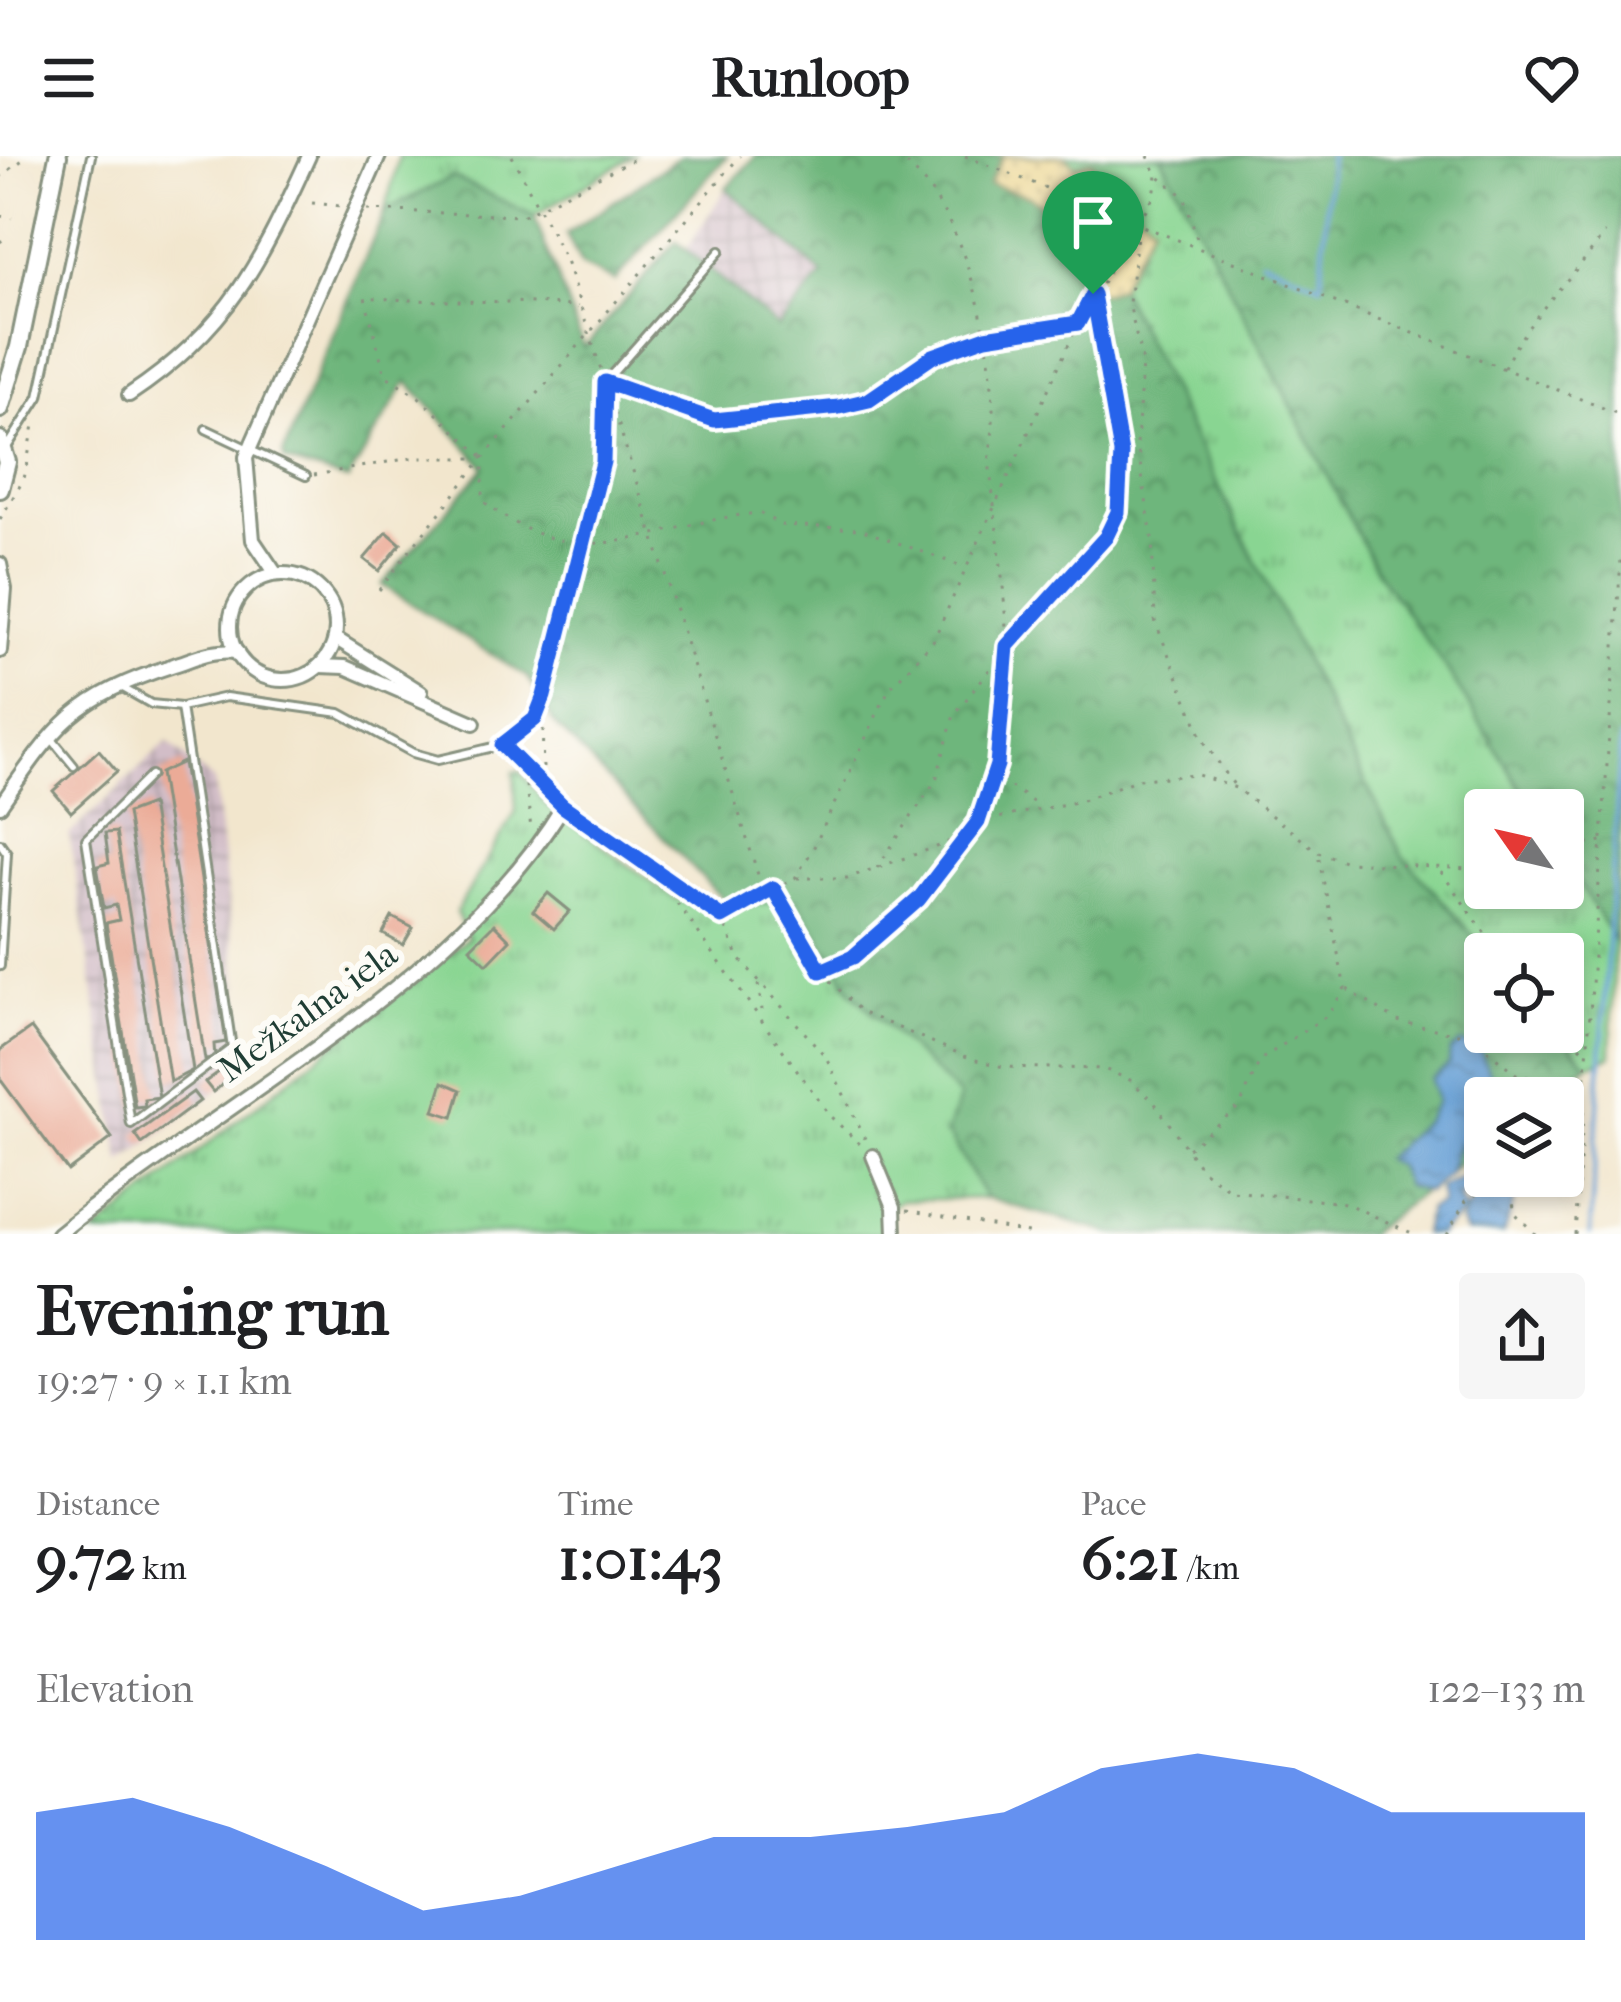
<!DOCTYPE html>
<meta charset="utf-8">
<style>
body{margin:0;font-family:"IM FELL French Canon",serif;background:#f6f6f6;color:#202124;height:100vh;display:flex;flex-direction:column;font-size:45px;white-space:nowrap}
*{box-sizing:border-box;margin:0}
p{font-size:39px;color:#757577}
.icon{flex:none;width:66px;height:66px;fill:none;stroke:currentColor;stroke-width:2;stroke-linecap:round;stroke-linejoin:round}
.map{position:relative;height:1078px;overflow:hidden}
.details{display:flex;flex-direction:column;background:#fff;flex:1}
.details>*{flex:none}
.needle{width:78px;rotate:304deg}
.tools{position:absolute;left:1464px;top:633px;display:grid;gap:24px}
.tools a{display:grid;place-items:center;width:120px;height:120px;border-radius:12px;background:#fff;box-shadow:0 6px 18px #0003;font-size:60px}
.pin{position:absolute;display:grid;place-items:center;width:102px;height:102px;color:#fff;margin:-123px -51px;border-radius:50% 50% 50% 0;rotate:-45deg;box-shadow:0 0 12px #0007}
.pin .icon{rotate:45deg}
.round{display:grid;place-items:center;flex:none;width:126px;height:126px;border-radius:12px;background:#f6f6f6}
.headline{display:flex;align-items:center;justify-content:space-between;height:204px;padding:0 36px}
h1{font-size:66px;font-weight:800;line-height:90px}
.figures{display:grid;grid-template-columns:repeat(3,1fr);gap:18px;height:204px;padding:12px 36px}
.figures div{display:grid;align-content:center}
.figures b{font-size:60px;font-weight:800}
.figures small{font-size:33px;font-weight:400}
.figures p{font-size:33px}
.chart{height:336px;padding:24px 36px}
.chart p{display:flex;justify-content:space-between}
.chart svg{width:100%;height:216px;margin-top:12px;fill:#2563eb;opacity:.7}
header{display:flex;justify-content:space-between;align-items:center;height:156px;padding:0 36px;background:#fff;font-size:54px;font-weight:800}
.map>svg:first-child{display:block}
.industrial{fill:url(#industrial-grid)}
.grass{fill:url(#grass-tufts);stroke:#548963;stroke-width:3}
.forest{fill:url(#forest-crowns);stroke:#467a58;stroke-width:3}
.sand{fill:url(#sand-dots);stroke:#868c69;stroke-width:3}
.water{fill:url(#water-ripples);stroke:#436e85;stroke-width:3}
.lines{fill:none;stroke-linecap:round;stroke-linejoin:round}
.stream{stroke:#67a0d6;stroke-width:4.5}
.building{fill:#ebab97}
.service-casing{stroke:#889280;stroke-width:12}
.minor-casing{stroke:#889280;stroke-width:18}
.tertiary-casing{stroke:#889280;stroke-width:22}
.path{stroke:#889280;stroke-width:3;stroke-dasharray:3 9;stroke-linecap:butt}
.service{stroke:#fff;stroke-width:6}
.minor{stroke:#fff;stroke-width:12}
.tertiary{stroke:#fff;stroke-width:16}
.route-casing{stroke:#fff;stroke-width:24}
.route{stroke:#2563eb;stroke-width:15}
.labels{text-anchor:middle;stroke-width:12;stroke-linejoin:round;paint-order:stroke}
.street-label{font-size:36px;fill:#1f3d34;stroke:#fdfcf7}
</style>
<header><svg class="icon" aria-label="menu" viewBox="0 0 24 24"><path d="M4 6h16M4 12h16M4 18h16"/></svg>Runloop<svg class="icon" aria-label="heart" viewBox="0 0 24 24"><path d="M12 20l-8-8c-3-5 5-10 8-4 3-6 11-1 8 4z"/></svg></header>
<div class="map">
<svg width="1621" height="1078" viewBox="0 0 1621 1078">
<defs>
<pattern id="industrial-grid" width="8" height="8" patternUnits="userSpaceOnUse" patternTransform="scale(3)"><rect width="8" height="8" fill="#d2bdc7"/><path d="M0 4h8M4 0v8" fill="none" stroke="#aa9ba2"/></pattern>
<pattern id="grass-tufts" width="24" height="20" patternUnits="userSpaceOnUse" patternTransform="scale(3)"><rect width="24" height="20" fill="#89d592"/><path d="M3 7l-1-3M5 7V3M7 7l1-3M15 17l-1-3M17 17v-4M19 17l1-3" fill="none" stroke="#6fae78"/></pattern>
<pattern id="forest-crowns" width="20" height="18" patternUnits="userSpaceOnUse" patternTransform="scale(3)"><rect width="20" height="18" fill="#6eb67c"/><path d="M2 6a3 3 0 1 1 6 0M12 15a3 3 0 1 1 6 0" fill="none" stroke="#5a9566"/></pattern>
<pattern id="sand-dots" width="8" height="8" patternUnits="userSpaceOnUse" patternTransform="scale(3)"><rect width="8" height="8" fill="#eeda9e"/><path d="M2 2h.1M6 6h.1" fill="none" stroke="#ccbc89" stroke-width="1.8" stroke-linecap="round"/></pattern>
<pattern id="water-ripples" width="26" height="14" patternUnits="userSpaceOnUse" patternTransform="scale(3)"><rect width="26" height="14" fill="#67a0d6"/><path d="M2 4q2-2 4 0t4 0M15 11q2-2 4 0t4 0" fill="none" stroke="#5484ae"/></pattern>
</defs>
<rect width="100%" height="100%" fill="#fdfcf7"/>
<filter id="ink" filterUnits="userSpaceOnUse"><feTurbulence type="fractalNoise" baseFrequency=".00833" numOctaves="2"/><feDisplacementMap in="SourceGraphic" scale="24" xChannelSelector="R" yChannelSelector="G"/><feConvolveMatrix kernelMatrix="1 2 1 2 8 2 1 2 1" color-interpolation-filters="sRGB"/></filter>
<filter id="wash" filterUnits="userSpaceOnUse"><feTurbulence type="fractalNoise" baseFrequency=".004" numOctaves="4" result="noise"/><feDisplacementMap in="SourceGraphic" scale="48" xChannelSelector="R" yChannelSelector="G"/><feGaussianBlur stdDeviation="2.7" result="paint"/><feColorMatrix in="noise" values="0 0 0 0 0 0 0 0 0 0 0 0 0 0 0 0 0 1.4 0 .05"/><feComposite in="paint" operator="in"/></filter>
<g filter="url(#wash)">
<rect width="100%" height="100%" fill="#f2e6cd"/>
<g class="industrial">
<polygon points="726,32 824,119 778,172 686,94"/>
<polygon points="167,586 214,625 248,912 121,1007 69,679"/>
</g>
<g class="grass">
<polygon points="399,0 633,0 534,60 453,21 385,55"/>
<polygon points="1064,0 1161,0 1378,417 1446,512 1534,654 1485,654 1485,732 1563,732 1563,702 1615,785 1611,900 1588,909 1558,876 1563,876 1563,798 1490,798 1401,698 1119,131 1141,93"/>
<polygon points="520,615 547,650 676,743 703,752 797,743 852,836 960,941 947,977 986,1042 901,1044 886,1054 889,1078 94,1078 468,782 456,756 516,655 514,616"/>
</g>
<g class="forest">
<polygon points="681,0 727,0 615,125 582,110 566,78"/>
<polygon points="756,0 1003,0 990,28 1030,40 1084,82 1085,129 1102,137 1119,131 1401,698 1490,798 1485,798 1485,876 1558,876 1588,909 1546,942 1485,942 1485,988 1368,1078 1113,1078 986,1042 947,976 960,941 852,836 797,743 730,751 554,567 527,521 382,429 485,311 407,225 348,324 285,305 283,298 385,55 453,21 534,60 584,192 676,85 778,172 823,119 726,32"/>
<polygon points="1161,0 1621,0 1621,681 1615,785 1563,702 1563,654 1534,654 1446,512 1378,417"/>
</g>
<polygon class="sand" points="1003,0 1064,0 1076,10 1092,5 1098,19 1153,67 1119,131 1102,137 1084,129 1084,82 1030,40 989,28"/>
<g class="water">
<polygon points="1461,887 1480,894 1499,942 1485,942 1485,1020 1498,1024 1457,1041 1465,1055 1438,1078 1423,1078 1428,1053 1441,1047 1439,1032 1470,1017 1472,1005 1463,1001 1458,986 1449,1018 1428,1036 1406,1030 1398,1010 1383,1003 1426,964 1437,945 1431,923 1449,909 1450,895"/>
<polygon points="1501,1024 1515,1042 1503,1078 1465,1076 1460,1066 1472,1045 1497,1033"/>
</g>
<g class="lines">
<g class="stream">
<polyline points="1261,103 1321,129 1330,0"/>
<polyline points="1590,1078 1621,581"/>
</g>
</g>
<g id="blocks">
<g class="building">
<polygon points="387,376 401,388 379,415 364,403"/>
<polygon points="99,594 117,615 71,656 53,635"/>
<polygon points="183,606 226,886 214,888 215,903 205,904 160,617"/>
<polygon points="151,648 193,914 170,926 127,657"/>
<polygon points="116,676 159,941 144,943 145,950 135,951 106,767 119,764 116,749 104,752 97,710 109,707 105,677"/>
<polygon points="548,737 570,755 554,773 533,755"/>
<polygon points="392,761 413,772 403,789 383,778"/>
<polygon points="494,768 510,784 487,808 470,792"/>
<polygon points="31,872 112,982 68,1015 0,923 0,894"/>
<polygon points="241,900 248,909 213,936 205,926"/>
<polygon points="443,926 461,934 453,961 434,955"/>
<polygon points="193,936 200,945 142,988 135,978"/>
</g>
</g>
</g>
<g filter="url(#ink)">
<use href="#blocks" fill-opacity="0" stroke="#889280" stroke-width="3"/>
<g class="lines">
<defs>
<g id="service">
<polyline points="605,226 720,95"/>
<polyline points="206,273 306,320"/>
<polyline points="6,293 39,241 91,0"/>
<polyline points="121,531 151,548 181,551 226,541 340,557 413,597 438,604 502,589 563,650"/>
<polyline points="51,582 74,610"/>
<polyline points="151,619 86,683 131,968 232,892 181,551"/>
<polyline points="0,687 7,697 0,810"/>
</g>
<g id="minor">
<path d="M 129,239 C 229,173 261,105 309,0"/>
<polyline points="0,408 5,433 0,495"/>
<polyline points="276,418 253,384 246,301 379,0"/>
<circle cx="283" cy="471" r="53"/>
<polyline points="335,482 421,536"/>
<polyline points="320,510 345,511 474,567"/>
<path d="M 0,650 C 57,567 75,541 174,509 C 196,502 213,493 237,496"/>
<polyline points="873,1000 894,1051 895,1078"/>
<path d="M 58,1078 C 217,949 458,825 563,650 L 722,761"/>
</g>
<g id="tertiary">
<polyline points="0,253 19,191 58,0"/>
<polyline points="0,284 7,306 0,333"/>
</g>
</defs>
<use href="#service" class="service-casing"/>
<use href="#minor" class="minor-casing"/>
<use href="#tertiary" class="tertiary-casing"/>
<g class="path">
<polyline points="512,0 566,105 601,214"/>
<polyline points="965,0 1621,259"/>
<polyline points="1148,0 1157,19 1184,40 1199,89"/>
<polyline points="0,21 25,2"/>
<polyline points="312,47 340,50"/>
<polyline points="367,54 522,60 640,0"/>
<polyline points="0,60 12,62"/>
<polyline points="1138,71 1129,147 1142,206 1137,288 1152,381 1155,465 1203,584 1236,632"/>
<polyline points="0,84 3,88"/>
<path d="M 1504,212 C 1528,161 1572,123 1605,77"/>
<polyline points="613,229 714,264 839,251 869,244 933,200 986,181 1075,168"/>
<polyline points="608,234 763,735"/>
<path d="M 482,300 L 419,241 L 385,219 L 365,141 C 437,148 507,142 578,151"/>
<path d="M 314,319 L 411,302 L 483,302 L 483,345 C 585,427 651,366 760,357 L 781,369 L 860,373 L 964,411"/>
<polyline points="0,363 24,323 34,269"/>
<polyline points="379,434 483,302 740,0"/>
<polyline points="1009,487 1033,457 1051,447 1106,381 1118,356 1121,297 1094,140"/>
<polyline points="509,584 535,563 541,547"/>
<polyline points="997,611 1011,631 1037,649"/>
<path d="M 543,612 C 536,482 608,364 606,234"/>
<polyline points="526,629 531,673"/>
<polyline points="1563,691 1602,685"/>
<polyline points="877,712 936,624 954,559 1004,495"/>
<polyline points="1441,716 1500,798"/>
<polyline points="797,722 847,722 945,688 978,666 1080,645 1138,623 1198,619 1236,632 1318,696 1347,706 1485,714"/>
<polyline points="774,733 821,815 861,856 972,903 1003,911 1104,913 1130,924 1154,946 1201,1013 1232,1035 1345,1047 1414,1078"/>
<polyline points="677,747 831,961 863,991"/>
<polyline points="731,756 795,722 812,695 889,533 933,485 1078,168 1154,40 1157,19"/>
<polyline points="726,772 739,802 826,901 867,987"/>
<path d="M 821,815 C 890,784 962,713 988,640 C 1023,537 1001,418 990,313 C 988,298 993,283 993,268 C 995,187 965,49 897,0"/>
<polyline points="758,828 762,854"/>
<polyline points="1347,833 1397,865 1472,881 1516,918 1544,925 1586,922"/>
<polyline points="1563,873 1587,897"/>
<polyline points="1188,992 1240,950 1260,904 1328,859 1345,832 1318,698"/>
<polyline points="907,1054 1033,1078"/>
<polyline points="1447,1078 1466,1045 1498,1024 1510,1029 1515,1057 1535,1078"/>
<polyline points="1575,1078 1621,403"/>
</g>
<use href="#service" class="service"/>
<use href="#minor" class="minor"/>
<use href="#tertiary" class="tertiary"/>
</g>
</g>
<g class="lines" filter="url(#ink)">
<defs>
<polygon id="route" points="1093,138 1121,297 1118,356 1106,381 1007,490 997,609 978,666 919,743 853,801 821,815 773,732 722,761 563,650 502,589 535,563 544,540 603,306 605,226 714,264 839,251 869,244 933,200 986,181 1078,167"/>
</defs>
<use href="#route" class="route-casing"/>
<use href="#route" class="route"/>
</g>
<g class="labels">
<g class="street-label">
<text transform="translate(307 855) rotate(-36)" y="13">Mežkalna iela</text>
</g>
</g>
</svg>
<div class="tools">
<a><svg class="needle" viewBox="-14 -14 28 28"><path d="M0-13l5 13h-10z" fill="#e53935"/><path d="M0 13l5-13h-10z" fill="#757577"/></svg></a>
<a><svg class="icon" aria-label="locate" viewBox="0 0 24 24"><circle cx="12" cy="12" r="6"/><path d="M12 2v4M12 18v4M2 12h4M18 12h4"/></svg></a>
<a><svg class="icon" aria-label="layers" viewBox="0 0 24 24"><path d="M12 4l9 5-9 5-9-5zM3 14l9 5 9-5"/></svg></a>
</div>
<div class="pin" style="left:1093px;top:138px;background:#1e9e55"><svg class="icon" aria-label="arrive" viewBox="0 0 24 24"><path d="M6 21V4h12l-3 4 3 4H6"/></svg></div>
</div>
<section class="details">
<div class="headline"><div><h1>Evening run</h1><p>19:27 · 9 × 1.1 km</p></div><a class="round"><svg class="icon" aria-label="share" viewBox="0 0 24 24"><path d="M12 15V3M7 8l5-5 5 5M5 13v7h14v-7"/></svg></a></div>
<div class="figures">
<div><p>Distance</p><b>9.72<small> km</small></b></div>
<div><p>Time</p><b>1:01:43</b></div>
<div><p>Pace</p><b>6:21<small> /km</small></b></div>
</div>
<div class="chart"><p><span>Elevation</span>122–133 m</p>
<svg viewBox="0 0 160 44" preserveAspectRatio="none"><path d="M0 44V18L10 15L20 21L30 29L40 38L50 35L60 29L70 23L80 23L90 21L100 18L110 9L120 6L130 9L140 18L150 18L160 18V44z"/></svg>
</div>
</section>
